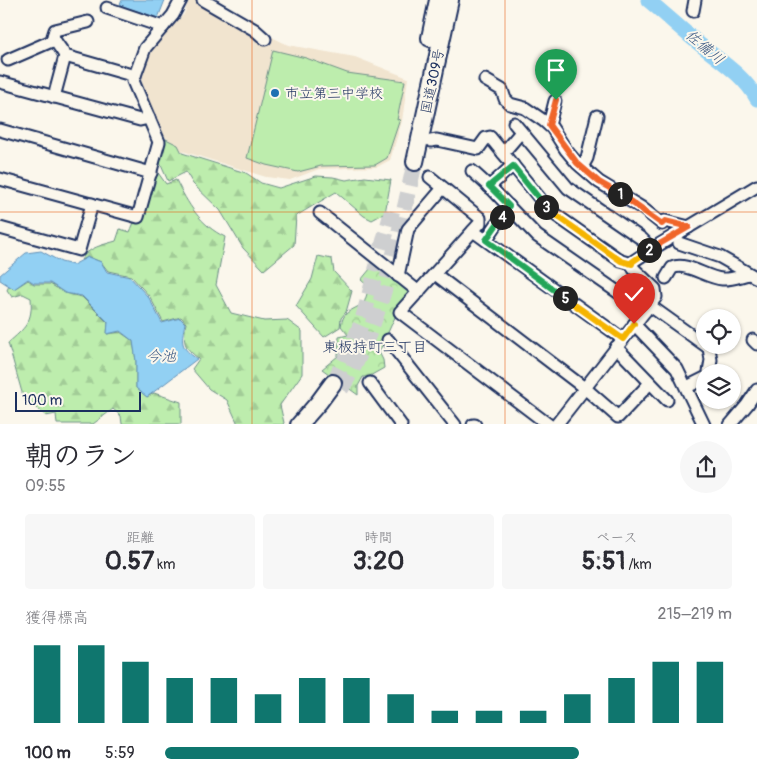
<!DOCTYPE html>
<html lang="ja">
<meta charset="utf-8">
<style>
body{margin:0;font-family:Pangolin,"Klee One",sans-serif;background:#f7f7f7;color:#2b2b33;height:100vh;display:flex;flex-direction:column;font-size:19px;white-space:nowrap}
*{box-sizing:border-box;margin:0}
p{font-size:16px;color:#7c7c81}
.icon{flex:none;width:28px;height:28px;fill:none;stroke:currentColor;stroke-width:2;stroke-linecap:round;stroke-linejoin:round}
.map{position:relative;height:424px;overflow:hidden}
.side{display:flex;flex-direction:column;background:#fff;flex:1}
.side>*{flex:none}
.tools{position:absolute;left:696px;top:309px;display:grid;gap:10px}
.tools a{display:grid;place-items:center;width:45px;height:45px;border-radius:50%;background:#fff;box-shadow:0 1px 4px #0004;font-size:25px}
.scale{position:absolute;left:15px;bottom:12px;width:126px;box-sizing:border-box;padding-left:5px;border:2px solid #1b2f5e;border-top:0;font-size:14px;line-height:18px;white-space:nowrap;color:#1b2f5e;-webkit-text-stroke:4px #fbf7ec;paint-order:stroke}
.pin{position:absolute;display:grid;place-items:center;width:42px;height:42px;color:#fff;margin:-51px -21px;border-radius:50% 50% 50% 0;rotate:-45deg;box-shadow:0 0 5px #0007}
.pin .icon{rotate:45deg}
.km{position:absolute;width:25px;height:25px;margin:-12px;border-radius:50%;background:#222;color:#fff;font-size:14px;line-height:25px;text-align:center}
.round{display:grid;place-items:center;flex:none;width:52px;height:52px;border-radius:26px;background:#f7f7f7}
.head{display:flex;align-items:center;justify-content:space-between;height:85px;padding:0 25px}
h1{font-size:28px;font-weight:700;line-height:38px}
.stats{display:grid;grid-template-columns:repeat(3,1fr);gap:8px;height:85px;padding:5px 25px}
.stats div{display:grid;align-content:center;border-radius:5px;background:#f7f7f7;text-align:center}
.stats b{font-size:25px;font-weight:700}
.stats small{font-size:14px;font-weight:400}
.stats p{font-size:14px}
.chart{height:140px;padding:10px 25px}
.chart p{display:flex;justify-content:space-between}
.chart svg{width:100%;height:90px;margin-top:5px;stroke:#0f766e;stroke-width:6}
ul{padding:0 25px;list-style:none;font-size:16px}
li{display:grid;grid-template-columns:80px 60px 1fr;align-items:center;height:38px}
li i{height:12px;border-radius:6px;background:#0f766e}
.map>svg:first-child{display:block}
.built{fill:#f1e4cf}
.forest{fill:url(#forest-firs);stroke:#6c8e86}
.park{fill:url(#park-crowns);stroke:#6c8e86}
.pitch{fill:#bdedad;stroke:#6c8e86}
.water{fill:#92d0f3;stroke:#6290b7}
.lines{fill:none;stroke-linecap:round;stroke-linejoin:round}
.river{stroke:#92d0f3;stroke-width:15}
.highway-tunnel{stroke:#cecfd0;stroke-width:16;stroke-dasharray:16 8;stroke-linecap:butt}
.minor-casing{stroke:#1b2f5e;stroke-width:15}
.highway-casing{stroke:#1b2f5e;stroke-width:20}
.minor{stroke:#fbf7ec;stroke-width:11}
.highway{stroke:#fbf7ec;stroke-width:16}
.split-1-casing{stroke:#fff;stroke-width:10}
.split-2-casing{stroke:#fff;stroke-width:10}
.split-3-casing{stroke:#fff;stroke-width:10}
.split-4-casing{stroke:#fff;stroke-width:10}
.split-5-casing{stroke:#fff;stroke-width:10}
.split-6-casing{stroke:#fff;stroke-width:10}
.split-1{stroke:#f0652b;stroke-width:6}
.split-2{stroke:#f0652b;stroke-width:6}
.split-3{stroke:#f5b400;stroke-width:6}
.split-4{stroke:#22a559;stroke-width:6}
.split-5{stroke:#22a559;stroke-width:6}
.split-6{stroke:#f5b400;stroke-width:6}
.grid{fill:none;stroke:#e8590c;stroke-width:1;stroke-opacity:0.55}
.poi-dot{fill:#1f6fb2;stroke:#fbf7ec;stroke-width:2}
.labels{text-anchor:middle;stroke-width:4;stroke-linejoin:round;paint-order:stroke}
.street-label{font-size:14px;fill:#1b2f5e;stroke:#fbf7ec}
.poi-label{font-size:14px;fill:#1b2f5e;stroke:#fbf7ec;text-anchor:start}
.water-label{font-size:15px;font-style:italic;fill:#395783;stroke:#fbf7ec}
.neighbourhood-label{font-size:15px;fill:#1b2f5e;stroke:#fbf7ec}
</style>
<div class="map">
<svg width="757" height="425" viewBox="0 0 757 425">
<defs>
<pattern id="forest-firs" width="22" height="20" patternUnits="userSpaceOnUse" patternTransform="scale(1.25)"><rect width="22" height="20" fill="#bdedad"/><path d="M5 1l3.5 6h-7zM16 11l3.5 6h-7z" fill="#a2cc97"/></pattern>
<pattern id="park-crowns" width="20" height="18" patternUnits="userSpaceOnUse" patternTransform="scale(1.25)"><rect width="20" height="18" fill="#bdedad"/><path d="M2 6a3 3 0 1 1 6 0M12 15a3 3 0 1 1 6 0" fill="none" stroke="#a2cc97"/></pattern>
</defs>
<rect width="100%" height="100%" fill="#fbf7ec"/>
<filter id="ink" filterUnits="userSpaceOnUse"><feTurbulence type="fractalNoise" baseFrequency=".02" numOctaves="2"/><feDisplacementMap in="SourceGraphic" scale="10" xChannelSelector="R" yChannelSelector="G"/><feConvolveMatrix kernelMatrix="1 2 1 2 8 2 1 2 1" color-interpolation-filters="sRGB"/></filter>
<g filter="url(#ink)">
<polygon class="built" points="189,0 195,0 258,34 272,37 288,45 355,57 408,78 402,121 390,160 377,167 319,169 290,180 266,177 182,151 163,135 146,101 141,84 147,56 155,44 184,14"/>
<g class="forest">
<polygon points="166,139 178,145 182,153 246,173 261,183 279,188 316,176 333,177 346,180 365,177 391,180 385,213 372,220 364,216 336,192 296,216 294,245 264,270 243,248 220,210 193,184 186,172 168,181 160,163"/>
<path d="M 156,170 L 166,184 L 176,180 C 188,204 200,225 225,237 L 216,285 L 231,313 L 264,321 L 287,320 L 302,331 L 302,374 L 280,405 L 284,423 L 282,425 L 238,424 L 227,400 L 209,389 L 192,369 L 199,359 C 183,346 183,343 186,323 L 181,317 L 163,322 L 150,297 L 131,276 L 108,271 L 101,262 L 89,257 L 81,260 C 88,247 103,245 116,241 L 120,229 L 130,232 Z"/>
<polygon points="318,256 332,259 334,272 352,291 346,312 341,318 340,327 324,337 296,306 312,279"/>
<path d="M 28,280 L 34,284 L 50,284 L 65,293 L 82,297 L 108,323 L 107,334 L 120,332 L 133,341 L 136,361 L 136,388 L 147,397 L 154,393 L 181,402 L 181,424 L 122,424 L 121,416 L 113,409 L 93,424 L 57,424 L 56,414 L 46,416 L 23,396 L 8,343 C 25,328 33,322 31,298 L 23,294 L 12,297 L 7,290 L 9,286 L 14,289 Z"/>
</g>
<path class="park" d="M 375,263 L 411,292 L 393,312 L 396,315 L 379,352 L 383,360 L 384,368 L 368,377 L 363,377 L 358,386 L 358,395 L 322,369 L 338,356 L 339,337 L 348,335 L 341,326 C 343,313 348,312 359,306 L 363,307 L 369,287 L 361,280 Z"/>
<polygon class="pitch" points="273,50 306,58 347,73 405,81 397,120 400,119 387,158 375,165 321,166 298,172 266,165 247,158"/>
<g class="water">
<polygon points="122,0 165,0 158,18 120,5"/>
<path d="M 41,251 L 61,262 L 73,265 L 88,257 L 101,262 L 107,272 L 130,277 L 149,298 L 162,323 L 180,318 L 185,323 C 181,343 180,347 197,359 L 147,397 L 136,388 L 136,361 L 133,341 L 120,331 L 107,334 L 108,322 L 82,296 L 65,293 L 50,283 L 34,283 L 28,279 L 14,289 L 0,280 L 0,275 L 26,253 Z"/>
</g>
<g class="lines">
<path class="river" d="M 648,0 C 665,14 681,29 698,43 C 719,60 744,75 757,99"/>
<g class="highway-tunnel">
<polyline points="333,383 349,352 362,322 392,211"/>
<path d="M 341,389 C 384,320 397,240 415,162"/>
</g>
<defs>
<g id="minor">
<polyline points="203,0 255,30 265,39"/>
<polyline points="107,8 163,27"/>
<polyline points="693,11 695,0"/>
<polyline points="65,56 135,76"/>
<polyline points="8,60 54,40"/>
<polyline points="485,80 502,90 505,99 510,104 525,108 544,121 552,128 566,150 577,163 599,182 642,208 662,224 665,221 689,227"/>
<polyline points="0,82 140,120 149,118"/>
<path d="M 54,97 L 65,56 C 62,49 55,43 53,36 L 55,30 L 88,22"/>
<polyline points="514,123 568,188 642,239 652,249"/>
<polyline points="549,125 555,101"/>
<polyline points="0,130 151,173"/>
<polyline points="431,141 437,140 478,149 486,138 490,137 550,211 621,261 632,264 634,269 655,289 656,297 556,425"/>
<polyline points="503,153 521,132"/>
<polyline points="582,167 587,158 597,116"/>
<polyline points="472,171 494,191 537,236 645,311"/>
<polyline points="430,177 480,218 480,223 400,312 549,425"/>
<polyline points="0,179 138,217 159,142 133,81 145,48 173,15 181,0"/>
<polyline points="489,187 513,165"/>
<polyline points="320,213 419,292"/>
<polyline points="0,228 79,250 92,204"/>
<polyline points="473,231 623,339"/>
<polyline points="486,240 509,206"/>
<polyline points="679,243 720,257 757,278"/>
<polyline points="632,264 632,262 652,249 757,186"/>
<polyline points="435,274 587,390 618,417 650,383"/>
<polyline points="398,276 408,229 443,188"/>
<path d="M 666,278 L 672,268 C 686,261 706,278 722,279 C 731,280 740,276 749,274"/>
<polyline points="649,305 709,348 711,360 709,372"/>
<polyline points="634,324 677,369 704,425"/>
<polyline points="388,340 455,425"/>
<polyline points="753,340 757,344"/>
<polyline points="616,347 667,400"/>
<polyline points="370,383 401,425"/>
<polyline points="687,387 705,378"/>
<polyline points="473,425 475,425"/>
<polyline points="730,425 747,405 757,390"/>
</g>
<g id="highway">
<polyline points="430,38 438,0"/>
<polyline points="415,162 450,0"/>
<polyline points="299,425 319,402 333,383"/>
</g>
</defs>
<use href="#minor" class="minor-casing"/>
<use href="#highway" class="highway-casing"/>
<use href="#minor" class="minor"/>
<use href="#highway" class="highway"/>
</g>
</g>
<g class="lines" filter="url(#ink)">
<defs>
<polyline id="split-1" points="556,100 549,125 577,163 599,182 620,194"/>
<polyline id="split-2" points="620,194 662,224 665,221 689,227 649,250"/>
<polyline id="split-3" points="546,207 550,211 621,261 632,264 632,262 649,250"/>
<polyline id="split-4" points="502,217 509,206 489,186 513,166 546,207"/>
<polyline id="split-5" points="502,217 486,240 565,298"/>
<polyline id="split-6" points="565,298 623,339 634,324"/>
</defs>
<use href="#split-1" class="split-1-casing"/>
<use href="#split-2" class="split-2-casing"/>
<use href="#split-3" class="split-3-casing"/>
<use href="#split-4" class="split-4-casing"/>
<use href="#split-5" class="split-5-casing"/>
<use href="#split-6" class="split-6-casing"/>
<use href="#split-1" class="split-1"/>
<use href="#split-2" class="split-2"/>
<use href="#split-3" class="split-3"/>
<use href="#split-4" class="split-4"/>
<use href="#split-5" class="split-5"/>
<use href="#split-6" class="split-6"/>
</g>
<path class="grid" d="M 252,0 L 252,425M 505,0 L 505,425M 0,212 L 757,212"/>
<circle class="poi-dot" cx="275" cy="93" r="5"/>
<g class="labels">
<g class="street-label">
<text transform="translate(432 81) rotate(-78)" y="5">国道309号</text>
</g>
<g class="poi-label">
<text x="285" y="98">市立第三中学校</text>
</g>
<g class="water-label">
<text transform="translate(705 47) rotate(40)" y="5">佐備川</text>
<text x="161" y="361">今池</text>
</g>
<g class="neighbourhood-label">
<text x="375" y="352">東板持町三丁目</text>
</g>
</g>
</svg>
<div class="tools">
<a><svg class="icon" aria-label="locate" viewBox="0 0 24 24"><circle cx="12" cy="12" r="6"/><path d="M12 2v4M12 18v4M2 12h4M18 12h4"/></svg></a>
<a><svg class="icon" aria-label="layers" viewBox="0 0 24 24"><path d="M12 4l9 5-9 5-9-5zM3 14l9 5 9-5"/></svg></a>
</div>
<div class="scale">100 m</div>
<div class="pin" style="left:556px;top:100px;background:#1e9e55"><svg class="icon" aria-label="arrive" viewBox="0 0 24 24"><path d="M6 21V4h12l-3 4 3 4H6"/></svg></div>
<div class="pin" style="left:634px;top:324px;background:#d93025"><svg class="icon" aria-label="check" viewBox="0 0 24 24"><path d="M5 12l5 5 9-10"/></svg></div>
<b class="km" style="left:620px;top:194px">1</b>
<b class="km" style="left:649px;top:250px">2</b>
<b class="km" style="left:546px;top:207px">3</b>
<b class="km" style="left:502px;top:217px">4</b>
<b class="km" style="left:565px;top:298px">5</b>
</div>
<section class="side">
<div class="head"><div><h1>朝のラン</h1><p>09:55</p></div><a class="round"><svg class="icon" aria-label="share" viewBox="0 0 24 24"><path d="M12 15V3M7 8l5-5 5 5M5 13v7h14v-7"/></svg></a></div>
<div class="stats">
<div><p>距離</p><b>0.57<small> km</small></b></div>
<div><p>時間</p><b>3:20</b></div>
<div><p>ペース</p><b>5:51<small> /km</small></b></div>
</div>
<div class="chart"><p><span>獲得標高</span>215–219 m</p>
<svg viewBox="0 0 160 44" preserveAspectRatio="none"><path d="M5 44V6M15 44V6M25 44V14M35 44V22M45 44V22M55 44V30M65 44V22M75 44V22M85 44V30M95 44V38M105 44V38M115 44V38M125 44V30M135 44V22M145 44V14M155 44V14"/></svg>
</div>
<ul>
<li><b>100 m</b>5:59<i style="width:73%"></i></li>
</ul>
</section>
